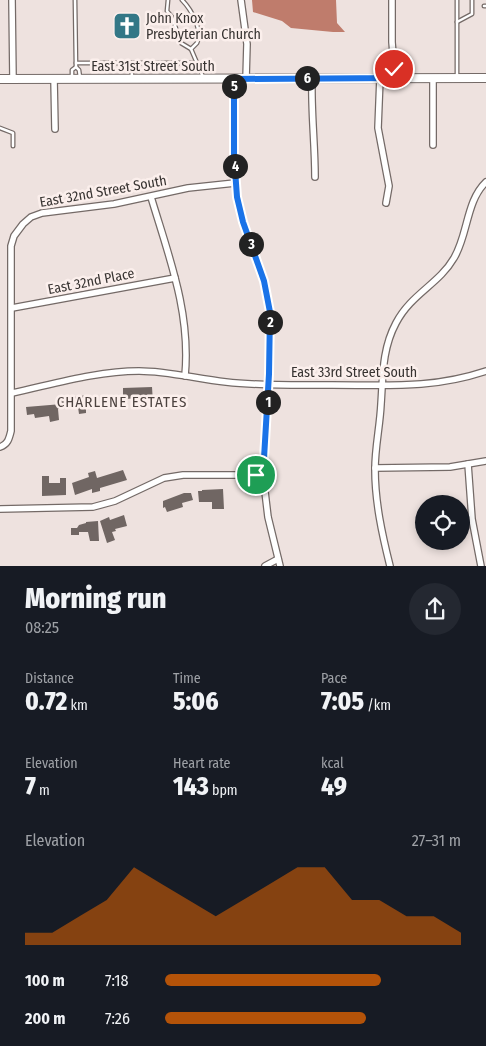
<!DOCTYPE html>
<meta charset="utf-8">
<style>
body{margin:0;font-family:"Fira Sans Condensed",sans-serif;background:#242831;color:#f1f3f6;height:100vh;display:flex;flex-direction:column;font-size:19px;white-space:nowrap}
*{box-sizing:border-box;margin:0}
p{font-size:16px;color:#9ea1a6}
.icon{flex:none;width:28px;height:28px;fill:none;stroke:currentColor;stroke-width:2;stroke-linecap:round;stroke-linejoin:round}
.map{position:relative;height:566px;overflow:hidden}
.details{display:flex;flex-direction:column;background:#171b24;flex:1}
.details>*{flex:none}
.controls{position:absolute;left:415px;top:495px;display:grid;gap:10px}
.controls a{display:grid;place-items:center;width:55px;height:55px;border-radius:50%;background:#171b24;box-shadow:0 2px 8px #0003;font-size:25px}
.pin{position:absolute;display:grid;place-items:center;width:42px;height:42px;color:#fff;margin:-21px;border:2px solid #fff;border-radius:50%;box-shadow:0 1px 5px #0007}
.km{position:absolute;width:25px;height:25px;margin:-12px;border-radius:50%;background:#222;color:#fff;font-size:14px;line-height:25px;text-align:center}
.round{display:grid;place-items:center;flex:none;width:52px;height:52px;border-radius:26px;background:#242831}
.summary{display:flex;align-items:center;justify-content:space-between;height:85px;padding:0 25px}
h1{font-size:28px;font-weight:800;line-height:38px}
.stats{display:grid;grid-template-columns:repeat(3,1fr);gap:8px;height:85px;padding:5px 25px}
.stats div{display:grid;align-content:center}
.stats b{font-size:25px;font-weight:800}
.stats small{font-size:14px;font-weight:400}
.stats p{font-size:14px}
.chart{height:140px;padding:10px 25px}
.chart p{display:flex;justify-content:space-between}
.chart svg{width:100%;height:90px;margin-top:5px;fill:#b45309;opacity:.7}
ul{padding:0 25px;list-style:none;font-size:16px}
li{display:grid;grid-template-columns:80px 60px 1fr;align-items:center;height:38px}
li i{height:12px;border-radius:6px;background:#b45309}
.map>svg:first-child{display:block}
.water{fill:#bf7c6c}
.building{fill:#706663}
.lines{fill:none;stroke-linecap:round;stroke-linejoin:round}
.service-casing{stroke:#746a67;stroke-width:5}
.minor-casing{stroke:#746a67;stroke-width:8}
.secondary-casing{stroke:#746a67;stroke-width:10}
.service{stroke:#fff;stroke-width:2.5}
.minor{stroke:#fff;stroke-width:5.5}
.secondary{stroke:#fff;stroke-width:8}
.route-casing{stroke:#fff;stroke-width:10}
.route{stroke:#1a73e8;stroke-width:6}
.labels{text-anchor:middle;stroke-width:5;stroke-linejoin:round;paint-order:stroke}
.poi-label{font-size:14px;fill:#373331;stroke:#fbefec;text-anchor:start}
.street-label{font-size:14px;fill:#373331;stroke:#fbefec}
.neighbourhood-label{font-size:15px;letter-spacing:1px;fill:#4d4340;stroke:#fbefec}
</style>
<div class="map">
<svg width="486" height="566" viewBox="0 0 486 566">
<rect width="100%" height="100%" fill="#eee2df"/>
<polygon class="water" points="252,0 336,0 337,23 345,32 333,32 291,28 282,21 253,12"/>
<g class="building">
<polygon points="152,387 153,403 143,403 143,398 123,399 123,388"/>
<polygon points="87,395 88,406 86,407 86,413 79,414 78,407 58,409 59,420 50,422 49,416 35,418 34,414 27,415 26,407 62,404 61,400 66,400 66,398"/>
<polygon points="123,470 127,480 100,488 100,491 92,493 92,489 75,495 72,483 89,477 88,473 95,471 97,478"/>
<polygon points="42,476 49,476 49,483 60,483 60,478 66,478 66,495 42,496"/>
<polygon points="223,489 224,509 212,509 212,502 199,502 198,491 202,491 202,490"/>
<polygon points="184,493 191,493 193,500 182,503 183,507 167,512 165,507 163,508 163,501"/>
<polygon points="124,515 127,526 115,529 116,531 112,532 115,540 107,543 100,521 109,517 110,520"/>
<polygon points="98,521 99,541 90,541 88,532 79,532 79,535 71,535 71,528 77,528 79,525 86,523 86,522"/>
</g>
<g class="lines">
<defs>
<g id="service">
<polyline points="75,0 76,67"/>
<polyline points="168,0 167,11 172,17 181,43 191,49 203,77"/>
<path d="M 182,0 C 191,9 203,30 197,43 C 195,45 193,47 191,49"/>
<polyline points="457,0 457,77"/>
<polyline points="484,6 486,6"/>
<polyline points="457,22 472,14 472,0"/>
<polyline points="76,63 131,63 132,77"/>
<polyline points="131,63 196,63"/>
<polyline points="72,78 72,70 76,67 79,70 80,78"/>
<polyline points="0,128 13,133 13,146"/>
</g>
<g id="minor">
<polyline points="12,0 13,79"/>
<polyline points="241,0 247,44 246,79"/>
<polyline points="392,0 392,42 395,78"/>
<path d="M 312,78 C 311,112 315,144 315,177"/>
<polyline points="380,78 378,128 389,186 386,203"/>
<polyline points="54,79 55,129"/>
<polyline points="234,79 234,157 237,197 243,222 264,281 270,312 269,374 263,475 268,517 280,566"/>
<polyline points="433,145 433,78"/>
<path d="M 151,197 C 169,257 191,313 185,376"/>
<polyline points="12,308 175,278"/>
<path d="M 12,393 C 54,384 97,371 139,371 C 168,371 197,379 226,382 C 261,386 297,385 332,385 C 387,385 432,389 486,371"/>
<path d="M 0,447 C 8,444 9,439 11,431 L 11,246 L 14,236 L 23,224 L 31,217 L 42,213 L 114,204 L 188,188 L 235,183"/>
<polyline points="468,464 472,519 481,566"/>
<polyline points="375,468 450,467 486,461"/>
<polyline points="0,509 93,507 115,501 164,478 183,475 263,475"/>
<polyline points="265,566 278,559"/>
<path d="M 390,566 C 382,534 375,502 375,469 C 375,447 380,426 381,404 C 383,376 382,349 396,323 C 411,294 439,284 454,258 C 468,235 466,201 486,182"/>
</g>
<polyline id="secondary" points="0,79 486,78"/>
</defs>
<use href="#service" class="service-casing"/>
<use href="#minor" class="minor-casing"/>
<use href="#secondary" class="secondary-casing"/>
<use href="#service" class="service"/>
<use href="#minor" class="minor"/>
<use href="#secondary" class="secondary"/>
</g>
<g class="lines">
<defs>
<polyline id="route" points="256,475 263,475 269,374 270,312 264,281 243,222 237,197 234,156 234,79 395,78 394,69"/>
</defs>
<use href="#route" class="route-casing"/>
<use href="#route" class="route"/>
</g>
<defs>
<symbol id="church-square" viewBox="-11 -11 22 22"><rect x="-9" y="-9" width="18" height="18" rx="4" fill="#337786" stroke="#fbefec"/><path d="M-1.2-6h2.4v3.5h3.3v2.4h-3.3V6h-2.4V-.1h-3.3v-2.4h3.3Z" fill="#fff"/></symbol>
</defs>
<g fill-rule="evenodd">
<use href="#church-square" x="111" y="10" width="32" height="32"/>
</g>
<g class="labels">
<g class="poi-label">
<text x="146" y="23">John Knox<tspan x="146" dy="16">Presbyterian Church</tspan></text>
</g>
<g class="street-label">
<text x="153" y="71">East 31st Street South</text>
<text transform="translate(103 191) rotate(-10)" y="5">East 32nd Street South</text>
<text transform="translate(91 281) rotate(-11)" y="5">East 32nd Place</text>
<text x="354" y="377">East 33rd Street South</text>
</g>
<g class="neighbourhood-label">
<text x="122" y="407">CHARLENE ESTATES</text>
</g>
</g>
</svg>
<div class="controls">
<a><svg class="icon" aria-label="locate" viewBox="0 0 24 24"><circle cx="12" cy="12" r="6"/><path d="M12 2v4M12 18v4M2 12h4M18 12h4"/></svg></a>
</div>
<div class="pin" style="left:256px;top:475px;background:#1e9e55"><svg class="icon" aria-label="arrive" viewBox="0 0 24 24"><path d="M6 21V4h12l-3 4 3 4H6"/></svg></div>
<div class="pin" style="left:394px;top:69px;background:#d93025"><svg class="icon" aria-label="check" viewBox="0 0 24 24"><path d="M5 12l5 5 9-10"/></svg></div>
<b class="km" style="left:268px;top:402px">1</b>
<b class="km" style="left:270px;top:322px">2</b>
<b class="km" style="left:251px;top:244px">3</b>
<b class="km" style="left:235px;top:166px">4</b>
<b class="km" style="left:234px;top:86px">5</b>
<b class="km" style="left:307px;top:78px">6</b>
</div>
<section class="details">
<div class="summary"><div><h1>Morning run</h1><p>08:25</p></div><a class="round"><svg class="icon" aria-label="share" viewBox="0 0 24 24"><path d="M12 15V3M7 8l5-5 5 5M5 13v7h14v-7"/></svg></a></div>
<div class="stats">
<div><p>Distance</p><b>0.72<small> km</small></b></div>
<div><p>Time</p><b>5:06</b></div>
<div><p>Pace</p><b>7:05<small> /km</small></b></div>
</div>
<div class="stats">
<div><p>Elevation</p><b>7<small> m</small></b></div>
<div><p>Heart rate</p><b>143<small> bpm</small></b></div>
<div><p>kcal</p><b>49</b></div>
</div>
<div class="chart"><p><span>Elevation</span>27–31 m</p>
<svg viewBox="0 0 160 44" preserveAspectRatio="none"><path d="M0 44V38L10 38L20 30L30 22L40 6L50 14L60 22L70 30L80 22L90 14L100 6L110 6L120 22L130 22L140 30L150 30L160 38V44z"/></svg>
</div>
<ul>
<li><b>100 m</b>7:18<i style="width:73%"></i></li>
<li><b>200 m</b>7:26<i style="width:68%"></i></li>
</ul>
</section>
